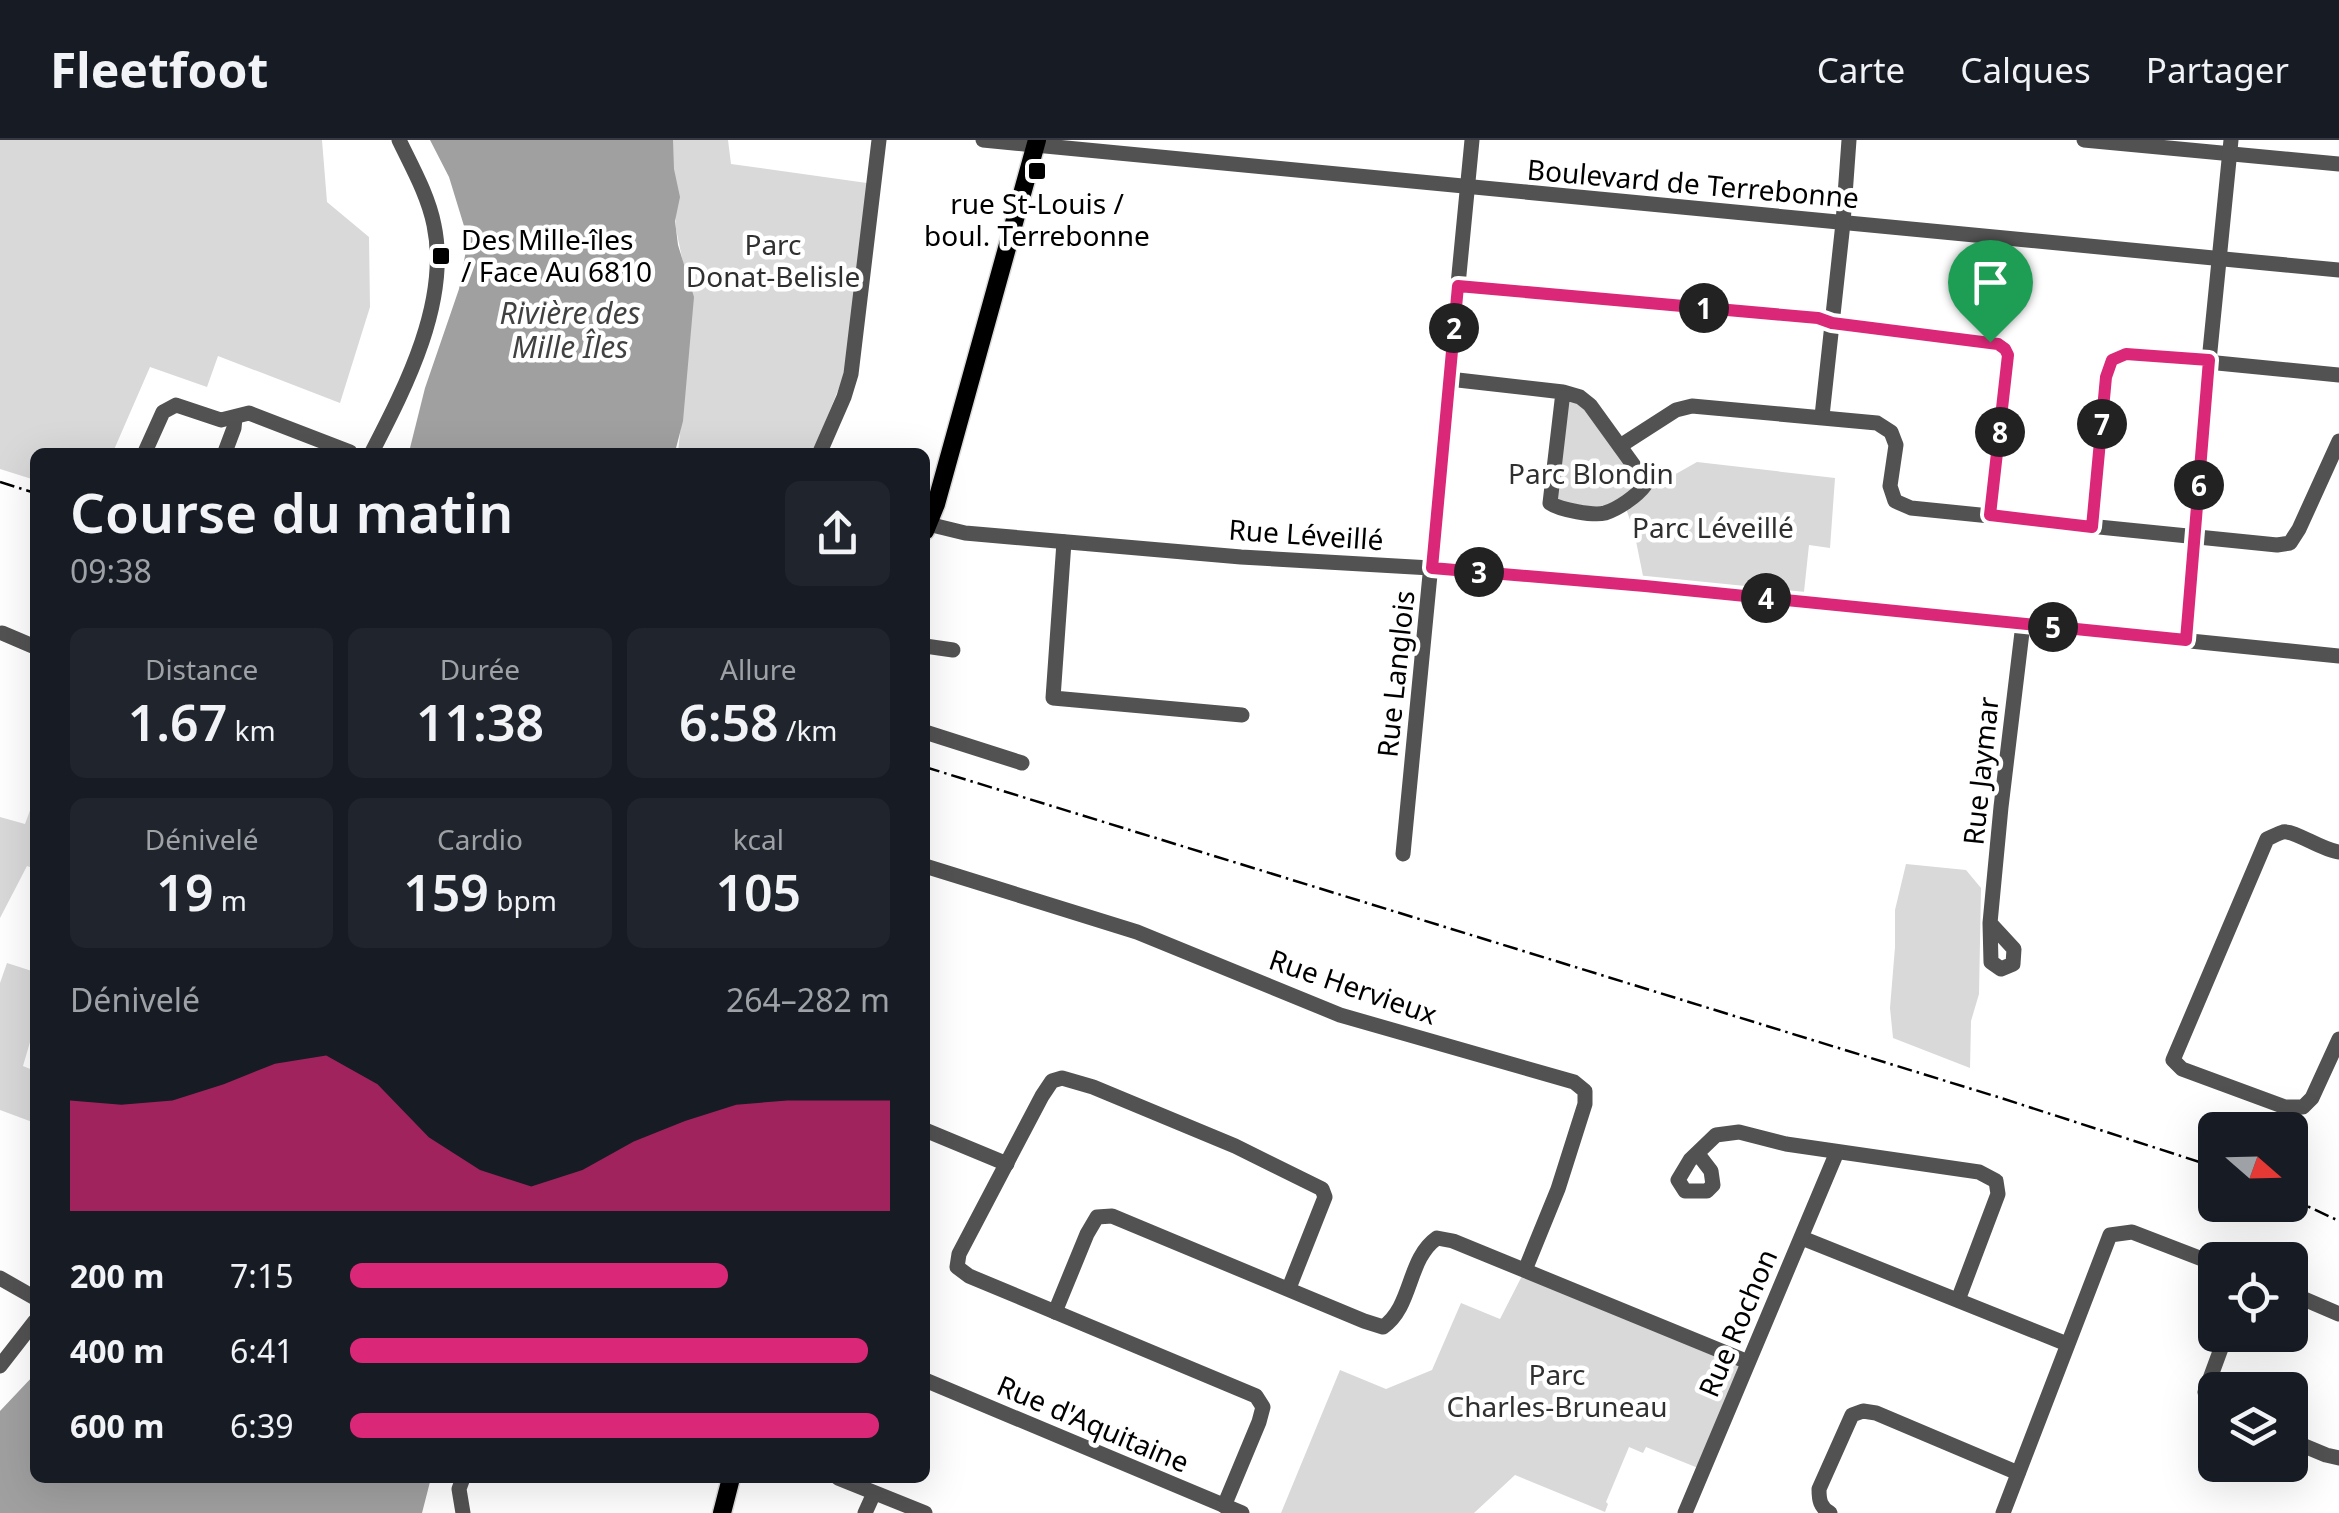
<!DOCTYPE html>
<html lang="fr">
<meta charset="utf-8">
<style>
body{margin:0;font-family:"Noto Sans",sans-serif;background:#20242c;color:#f1f3f6;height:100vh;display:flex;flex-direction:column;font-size:38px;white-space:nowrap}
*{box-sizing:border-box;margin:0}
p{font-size:32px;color:#9ea1a6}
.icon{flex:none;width:55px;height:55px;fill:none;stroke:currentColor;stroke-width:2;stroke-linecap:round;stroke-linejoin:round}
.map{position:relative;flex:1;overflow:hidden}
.side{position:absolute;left:30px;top:308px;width:900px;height:1035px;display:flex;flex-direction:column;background:#171b24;border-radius:15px;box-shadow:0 10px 40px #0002}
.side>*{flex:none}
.needle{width:65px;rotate:110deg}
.buttons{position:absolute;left:2198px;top:972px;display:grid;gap:20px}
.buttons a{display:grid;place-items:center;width:110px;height:110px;border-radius:15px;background:#171b24;box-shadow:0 10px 40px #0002;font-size:50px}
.pin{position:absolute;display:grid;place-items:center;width:85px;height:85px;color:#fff;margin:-102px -42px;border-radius:50% 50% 50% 0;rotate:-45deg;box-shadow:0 0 10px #0007}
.pin .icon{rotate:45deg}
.km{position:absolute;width:50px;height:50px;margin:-25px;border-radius:50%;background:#222;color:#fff;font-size:28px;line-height:50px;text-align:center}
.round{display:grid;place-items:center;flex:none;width:105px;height:105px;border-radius:15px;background:#20242c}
.head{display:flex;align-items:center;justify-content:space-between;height:170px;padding:0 40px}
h1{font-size:55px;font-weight:600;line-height:75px}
.stats{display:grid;grid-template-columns:repeat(3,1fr);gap:15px;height:170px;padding:10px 40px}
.stats div{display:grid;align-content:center;border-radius:15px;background:#20242c;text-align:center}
.stats b{font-size:50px;font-weight:600}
.stats small{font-size:28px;font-weight:400}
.stats p{font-size:28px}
.chart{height:280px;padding:20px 40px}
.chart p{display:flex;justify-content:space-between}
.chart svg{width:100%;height:180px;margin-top:10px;fill:#db2777;opacity:.7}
ul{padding:0 40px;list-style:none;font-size:32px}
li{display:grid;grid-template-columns:160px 120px 1fr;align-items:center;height:75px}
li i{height:25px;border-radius:12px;background:#db2777}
header{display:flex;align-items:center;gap:60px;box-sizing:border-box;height:140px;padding:0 50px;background:#171b24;border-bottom:2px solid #363941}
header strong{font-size:48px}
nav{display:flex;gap:55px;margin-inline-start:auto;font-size:35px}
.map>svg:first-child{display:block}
.green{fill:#d9d9d9}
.water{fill:#a0a0a0}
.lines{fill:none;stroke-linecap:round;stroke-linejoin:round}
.major-casing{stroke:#dbdbdb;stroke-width:21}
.minor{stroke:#525252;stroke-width:15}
.major{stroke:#000;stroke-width:18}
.rail{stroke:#000;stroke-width:2.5;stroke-dasharray:15 5 2.5 5;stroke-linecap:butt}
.route-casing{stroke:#fff;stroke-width:20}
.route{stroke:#db2777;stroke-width:12}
.poi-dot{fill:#000;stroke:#fff;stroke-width:4}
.labels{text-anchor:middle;stroke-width:9;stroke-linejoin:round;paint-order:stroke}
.street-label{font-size:28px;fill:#000;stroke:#fff}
.poi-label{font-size:28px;fill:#000;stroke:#fff}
.park-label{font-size:28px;fill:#303030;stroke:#fff}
.water-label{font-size:30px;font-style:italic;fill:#414141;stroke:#fff}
</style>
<header>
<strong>Fleetfoot</strong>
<nav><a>Carte</a><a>Calques</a><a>Partager</a></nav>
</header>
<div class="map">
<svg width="2339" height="1373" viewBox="0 0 2339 1373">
<rect width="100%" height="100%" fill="#fff"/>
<g class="green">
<polygon points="0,0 322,0 327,62 369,97 370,167 340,263 218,216 207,247 150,227 113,312 35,312 35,340 0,329"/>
<polygon points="670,0 728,0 731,24 874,44 847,228 813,312 678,312 686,238 687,142 676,89"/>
<polygon points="1563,252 1580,257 1645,345 1658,344 1697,322 1835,338 1830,408 1809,405 1803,461 1645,446 1634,391 1624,363 1603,374 1549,357"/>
<polygon points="35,657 35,729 27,726 0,778 0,677 25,684"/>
<polygon points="1906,724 1966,730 1981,748 1979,854 1971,881 1970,928 1893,898 1890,868 1895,807 1895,770"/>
<polygon points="7,823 35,832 35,885 23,926 35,931 35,983 0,970 0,843"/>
<polygon points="1525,1130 1748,1222 1703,1330 1646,1307 1643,1313 1629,1307 1606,1362 1608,1364 1605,1372 1515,1335 1474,1373 1281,1373 1340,1230 1386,1249 1432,1230 1461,1163 1500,1179"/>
</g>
<g class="water">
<polygon points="430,0 673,0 674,29 680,57 675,81 678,105 694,157 683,281 675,312 409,312 425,248 459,149 468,99 449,37"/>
<polygon points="35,1234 35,1338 431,1338 422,1373 0,1373 0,1271"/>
</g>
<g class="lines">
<defs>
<g id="major">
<polyline points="925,391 936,364 1037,0"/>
<polyline points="722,1373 731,1338"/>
</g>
</defs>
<use href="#major" class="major-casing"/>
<g class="minor">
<polyline points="983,0 2339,130"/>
<polyline points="2084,0 2339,24"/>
<polyline points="1458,146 1818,179 1832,183 1998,204 2005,209 2008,215 1990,375"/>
<path d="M 1449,239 L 1563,252 L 1580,257 L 1590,265 L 1642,337 L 1645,345 C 1637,356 1618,369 1605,373 C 1594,376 1560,370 1550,363 L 1563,252"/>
<polyline points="1822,276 1843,83 1849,0"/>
<polyline points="1620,306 1676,270 1692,266 1877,283 1891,292 1896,305 1890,346 1895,361 1911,368 2277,405 2290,403 2299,389 2339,301"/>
<polyline points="145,312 163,272 176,265 221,280 249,273 350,312"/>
<polyline points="225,312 234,288 235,278"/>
<path d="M 372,312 C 406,246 450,161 434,85 C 428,55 412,27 399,0"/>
<polyline points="820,312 844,257 851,234 879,0"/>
<polyline points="928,384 965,393 1241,417 1431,428 1645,446 2339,516"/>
<polyline points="2091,387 2107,237 2112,220 2126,214 2339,235"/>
<polyline points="1064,402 1053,558 1242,575"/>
<polyline points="2,493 35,507"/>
<polyline points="2186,500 2209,221 2231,0"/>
<polyline points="925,506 953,510"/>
<polyline points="925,592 1022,623"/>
<path d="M 2339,712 C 2321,710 2295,690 2283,692 C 2280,693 2269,698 2267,699 L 2173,920 L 2182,929 L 2285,967 L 2303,967 L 2312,958 L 2339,899"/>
<polyline points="1403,714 1472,0"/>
<polyline points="925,726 1137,792 1340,875 1574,942 1585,951 1585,964 1558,1049 1525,1130"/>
<polyline points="1990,783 2014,809 2013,824 2001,829 1991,822 1990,783 2001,667 2023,484"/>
<polyline points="925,990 1007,1024"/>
<polyline points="1698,1014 1711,1031 1713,1045 1707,1051 1685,1051 1678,1040 1690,1020 1716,995 1739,992 1786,1004 1979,1032 1996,1041 1998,1054 1958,1160"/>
<polyline points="1802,1098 2067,1204"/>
<polyline points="0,1138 35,1158"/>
<polyline points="2290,1153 2339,1174"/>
<path d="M 1055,1172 L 1087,1094 L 1097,1077 L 1112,1076 L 1364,1181 L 1383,1187 C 1413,1166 1407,1119 1437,1098 L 1453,1101 L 1748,1222"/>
<polyline points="0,1226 35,1181"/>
<polyline points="925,1240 1242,1373"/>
<polyline points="2215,1268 2208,1263 2205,1252 2226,1195"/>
<polyline points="2290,1300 2326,1315 2339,1318"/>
<polyline points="838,1338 925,1373"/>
<polyline points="1224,1366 1259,1282 1263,1267 1256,1256 969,1136 957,1127 959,1114 1042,956 1052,941 1062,938 1093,947 1235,1006 1322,1049 1325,1057 1289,1148"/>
<polyline points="463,1373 459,1349 463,1338"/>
<polyline points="865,1373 874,1353"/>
<polyline points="1685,1373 1837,1012"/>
<path d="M 1830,1373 C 1820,1367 1819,1360 1819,1349 L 1852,1275 L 1863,1271 L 1876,1273 L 2018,1333"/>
<polyline points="2003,1373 2110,1095 2132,1092 2215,1124"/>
</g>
<use href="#major" class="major"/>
<g class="rail">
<polyline points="0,342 35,353"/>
<polyline points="925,627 2001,958 2215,1027"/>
<polyline points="2290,1058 2339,1081"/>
</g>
</g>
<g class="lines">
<defs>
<polygon id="route" points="1458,146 1818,178 1832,183 1998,204 2005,209 2008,215 1990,375 2092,387 2106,237 2112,220 2126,214 2209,220 2186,500 1645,446 1432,428"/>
</defs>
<use href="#route" class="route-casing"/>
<use href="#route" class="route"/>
</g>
<g class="poi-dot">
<rect x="1027" y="21" width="20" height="20" rx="5"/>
<rect x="431" y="106" width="20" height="20" rx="5"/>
</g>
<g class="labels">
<g class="street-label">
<text transform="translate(1693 44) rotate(5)" y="10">Boulevard de Terrebonne</text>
<text transform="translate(1306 395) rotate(4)" y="10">Rue Léveillé</text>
<text transform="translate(1396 534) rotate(-84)" y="10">Rue Langlois</text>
<text transform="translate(1981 631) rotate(-84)" y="10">Rue Jaymar</text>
<text transform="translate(1353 847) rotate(19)" y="10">Rue Hervieux</text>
<text transform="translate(1738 1183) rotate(-67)" y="10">Rue Rochon</text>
<text transform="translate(1093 1284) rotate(23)" y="10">Rue d'Aquitaine</text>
</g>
<g class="poi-label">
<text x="1037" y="74">rue St-Louis /<tspan x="1037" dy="32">boul. Terrebonne</tspan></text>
<text x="461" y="110" text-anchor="start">Des Mille-îles<tspan x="461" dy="32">/ Face Au 6810</tspan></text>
</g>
<g class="park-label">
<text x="773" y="115">Parc<tspan x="773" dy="32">Donat-Belisle</tspan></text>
<text x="1591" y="344">Parc Blondin</text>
<text x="1713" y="398">Parc Léveillé</text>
<text x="1557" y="1245">Parc<tspan x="1557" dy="32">Charles-Bruneau</tspan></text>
</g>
<g class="water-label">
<text x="570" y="184">Rivière des<tspan x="570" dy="34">Mille Îles</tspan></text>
</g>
</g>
</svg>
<div class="buttons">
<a><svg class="needle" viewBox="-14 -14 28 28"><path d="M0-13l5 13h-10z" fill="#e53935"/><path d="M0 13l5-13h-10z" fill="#9ea1a6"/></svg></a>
<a><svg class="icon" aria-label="locate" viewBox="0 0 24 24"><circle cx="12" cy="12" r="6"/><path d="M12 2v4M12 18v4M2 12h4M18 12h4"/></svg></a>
<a><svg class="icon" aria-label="layers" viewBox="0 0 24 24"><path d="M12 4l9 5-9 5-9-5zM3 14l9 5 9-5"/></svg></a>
</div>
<div class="pin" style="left:1990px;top:202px;background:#1e9e55"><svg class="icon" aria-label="arrive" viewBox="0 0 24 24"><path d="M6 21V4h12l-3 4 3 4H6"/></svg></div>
<b class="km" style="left:1704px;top:168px">1</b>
<b class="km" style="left:1454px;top:188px">2</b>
<b class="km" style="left:1479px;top:432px">3</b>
<b class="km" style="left:1766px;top:458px">4</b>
<b class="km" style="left:2053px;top:487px">5</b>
<b class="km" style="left:2199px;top:345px">6</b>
<b class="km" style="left:2102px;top:284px">7</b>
<b class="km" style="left:2000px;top:292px">8</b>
<section class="side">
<div class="head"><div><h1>Course du matin</h1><p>09:38</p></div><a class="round"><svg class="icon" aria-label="share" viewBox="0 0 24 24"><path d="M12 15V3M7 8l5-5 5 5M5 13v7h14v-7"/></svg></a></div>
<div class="stats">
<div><p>Distance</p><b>1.67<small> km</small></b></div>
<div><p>Durée</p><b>11:38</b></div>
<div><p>Allure</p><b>6:58<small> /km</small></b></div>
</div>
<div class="stats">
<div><p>Dénivelé</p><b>19<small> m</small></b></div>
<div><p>Cardio</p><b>159<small> bpm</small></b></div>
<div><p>kcal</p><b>105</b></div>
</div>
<div class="chart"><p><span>Dénivelé</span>264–282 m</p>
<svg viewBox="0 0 160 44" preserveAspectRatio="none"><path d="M0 44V17L10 18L20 17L30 13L40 8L50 6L60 13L70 26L80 34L90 38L100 34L110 27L120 22L130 18L140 17L150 17L160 17V44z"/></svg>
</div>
<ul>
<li><b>200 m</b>7:15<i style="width:70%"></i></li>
<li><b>400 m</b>6:41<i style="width:96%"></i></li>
<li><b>600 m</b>6:39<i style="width:98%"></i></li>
</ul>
</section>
</div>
